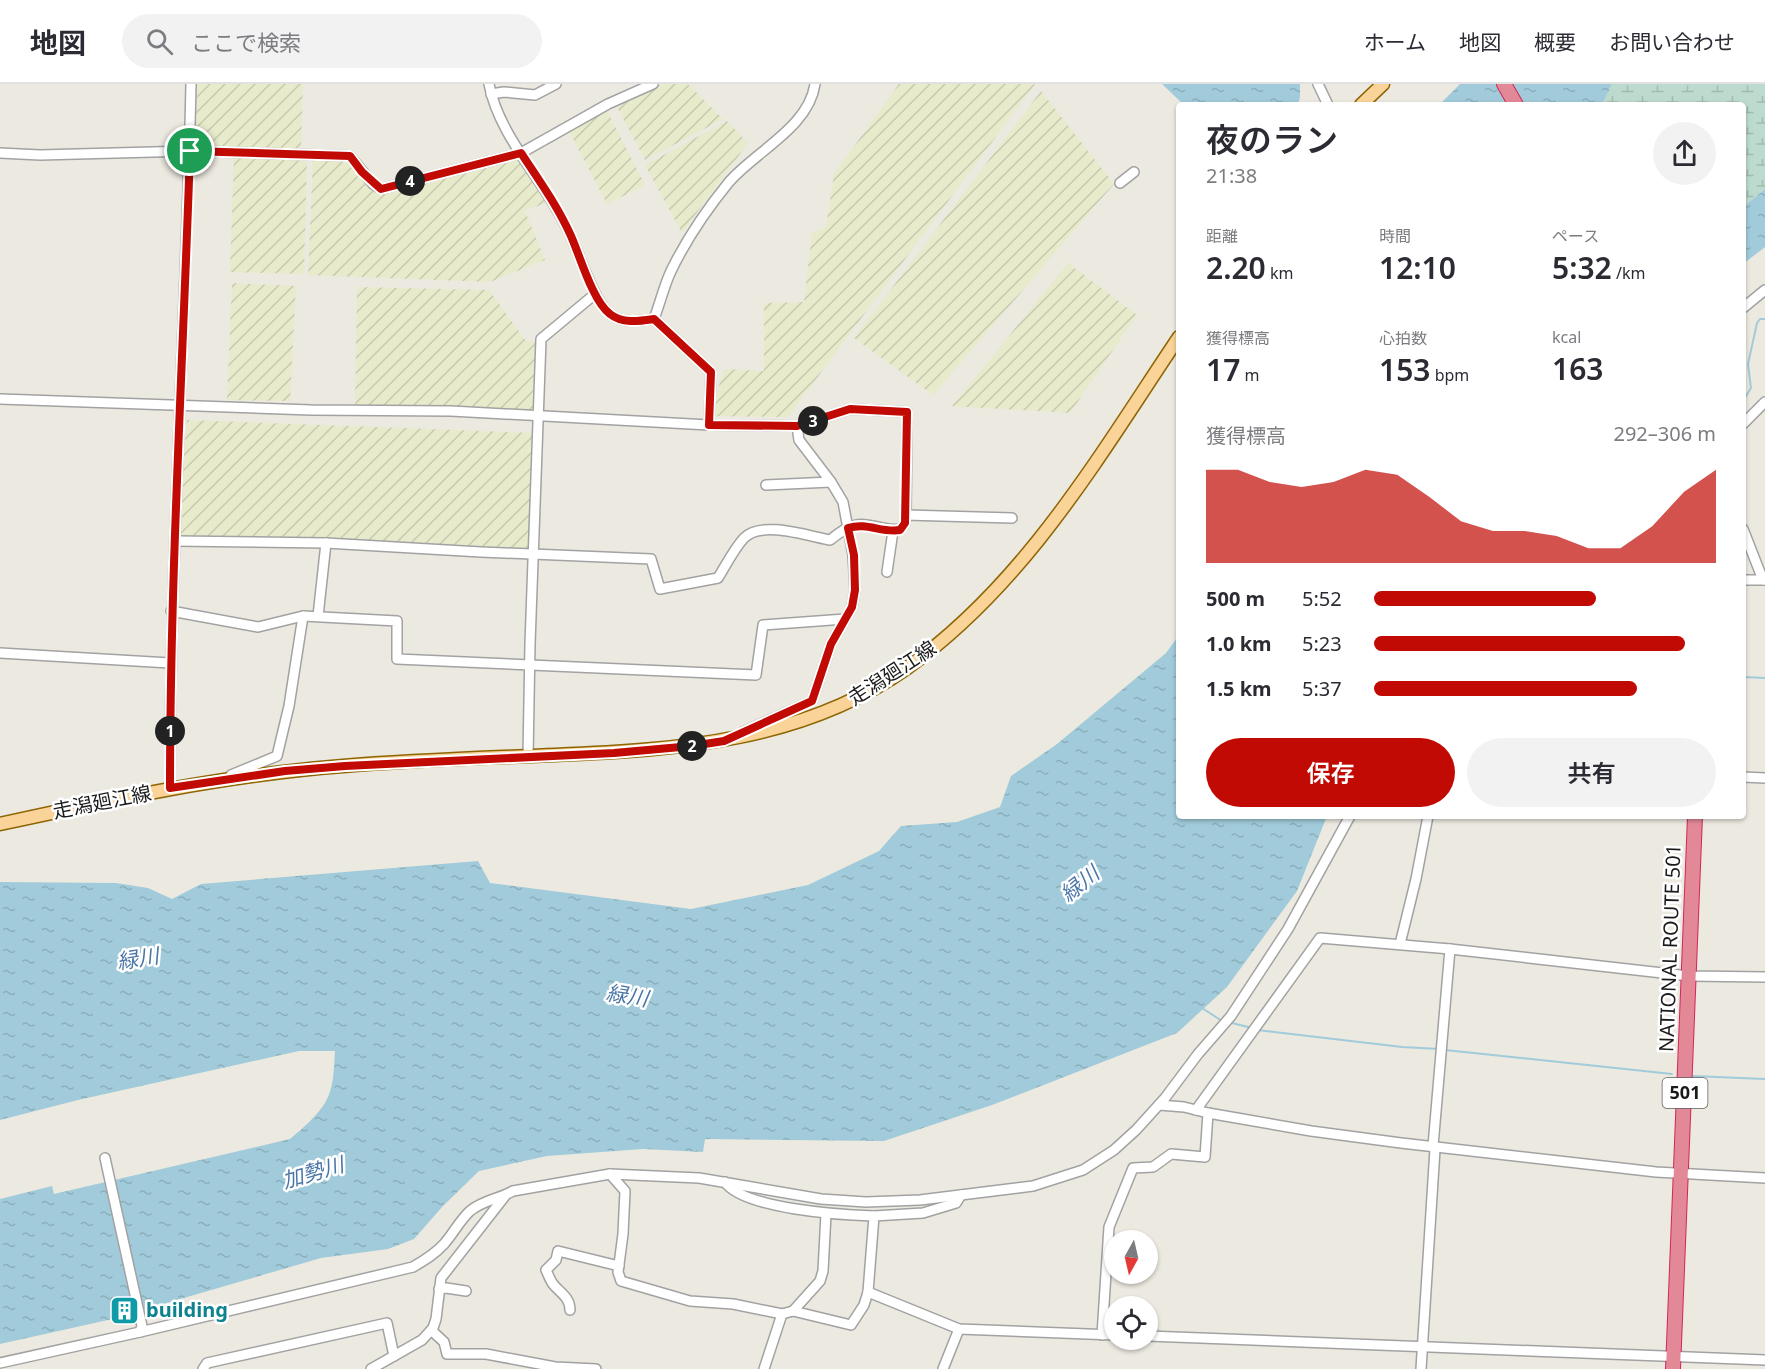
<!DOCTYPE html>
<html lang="ja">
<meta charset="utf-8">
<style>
body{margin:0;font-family:"Noto Sans","Noto Sans JP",sans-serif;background:#f2f2f3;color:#2b2b33;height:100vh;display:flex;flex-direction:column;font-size:22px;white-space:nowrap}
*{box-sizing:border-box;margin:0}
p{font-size:20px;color:#7c7c81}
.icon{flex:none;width:33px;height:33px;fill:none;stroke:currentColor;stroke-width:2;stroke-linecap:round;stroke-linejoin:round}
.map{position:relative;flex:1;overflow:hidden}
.sheet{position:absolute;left:1176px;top:18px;width:570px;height:717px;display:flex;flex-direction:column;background:#fff;border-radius:6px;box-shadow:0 2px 4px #0004}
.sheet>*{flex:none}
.needle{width:39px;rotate:188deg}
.tools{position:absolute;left:1104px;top:1146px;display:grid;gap:12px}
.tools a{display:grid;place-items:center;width:54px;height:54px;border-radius:50%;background:#fff;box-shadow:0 2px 4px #0004;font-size:30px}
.pin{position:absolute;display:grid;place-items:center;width:51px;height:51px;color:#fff;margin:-26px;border:3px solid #fff;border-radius:50%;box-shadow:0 2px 6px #0007}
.km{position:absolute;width:30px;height:30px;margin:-15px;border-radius:50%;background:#222;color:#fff;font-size:16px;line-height:30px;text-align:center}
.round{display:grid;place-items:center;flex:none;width:63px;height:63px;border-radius:32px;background:#f2f2f3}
.headline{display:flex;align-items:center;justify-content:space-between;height:102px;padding:0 30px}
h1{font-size:33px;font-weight:600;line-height:45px}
.figures{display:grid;grid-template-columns:repeat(3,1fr);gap:9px;height:102px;padding:6px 30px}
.figures div{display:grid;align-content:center}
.figures b{font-size:30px;font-weight:600}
.figures small{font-size:16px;font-weight:400}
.figures p{font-size:16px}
.chart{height:168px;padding:12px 30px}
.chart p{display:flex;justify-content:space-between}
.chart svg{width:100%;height:108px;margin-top:6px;fill:#c10a04;opacity:.7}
.cta{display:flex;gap:12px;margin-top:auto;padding:12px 30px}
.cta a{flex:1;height:69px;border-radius:36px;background:#c10a04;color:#fff;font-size:24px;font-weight:600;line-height:69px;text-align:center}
.cta a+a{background:#f2f2f3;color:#2b2b33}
ul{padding:0 30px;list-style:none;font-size:20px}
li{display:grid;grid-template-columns:96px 72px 1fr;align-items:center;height:45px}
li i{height:15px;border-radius:8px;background:#c10a04}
header{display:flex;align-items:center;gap:36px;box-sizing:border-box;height:84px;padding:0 30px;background:#fff;border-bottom:2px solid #e1e1e2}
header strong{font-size:28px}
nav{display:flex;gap:33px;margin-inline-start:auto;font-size:21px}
.search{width:420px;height:54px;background:#f2f2f3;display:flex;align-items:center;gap:15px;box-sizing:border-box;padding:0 21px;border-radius:33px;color:#7c7c81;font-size:22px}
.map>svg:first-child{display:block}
.farmland{fill:url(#farmland-furrows)}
.wetland{fill:url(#wetland-marsh)}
.water{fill:url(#water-ripples)}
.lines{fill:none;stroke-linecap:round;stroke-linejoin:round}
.stream{stroke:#a1cbda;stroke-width:2}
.minor-casing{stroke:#a2a2a2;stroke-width:12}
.major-casing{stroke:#8e6503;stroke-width:15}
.highway-casing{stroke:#d1275b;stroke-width:16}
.minor{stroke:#fff;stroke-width:9}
.major{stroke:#f9d398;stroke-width:12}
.highway{stroke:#e38896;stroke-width:14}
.route-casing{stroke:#fff;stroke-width:12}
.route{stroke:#c10a04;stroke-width:8}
.labels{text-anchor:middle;stroke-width:5;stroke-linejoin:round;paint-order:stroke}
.shield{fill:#fff;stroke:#5f5f5f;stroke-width:1.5}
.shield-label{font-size:18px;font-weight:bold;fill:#1b1b1b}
.street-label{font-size:20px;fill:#1b1b1b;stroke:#fff}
.culture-label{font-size:20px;font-weight:bold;fill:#0d838f;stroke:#fff;text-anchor:start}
.water-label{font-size:21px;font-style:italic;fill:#4a76a7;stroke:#fff}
</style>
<header>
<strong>地図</strong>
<div class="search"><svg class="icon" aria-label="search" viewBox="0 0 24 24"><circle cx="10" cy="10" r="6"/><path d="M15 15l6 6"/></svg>ここで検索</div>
<nav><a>ホーム</a><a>地図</a><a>概要</a><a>お問い合わせ</a></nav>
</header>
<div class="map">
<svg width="1765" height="1285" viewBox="0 0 1765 1285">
<defs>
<pattern id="farmland-furrows" width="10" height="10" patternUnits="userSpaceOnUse" patternTransform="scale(1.5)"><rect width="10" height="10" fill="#e8ebcb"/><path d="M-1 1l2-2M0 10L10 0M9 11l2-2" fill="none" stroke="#c6c9ae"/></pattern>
<pattern id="wetland-marsh" width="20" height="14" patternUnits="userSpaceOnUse" patternTransform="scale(1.5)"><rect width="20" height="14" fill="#bddace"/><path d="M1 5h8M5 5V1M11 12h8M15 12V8" fill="none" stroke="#a2bab0"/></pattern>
<pattern id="water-ripples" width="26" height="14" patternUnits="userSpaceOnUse" patternTransform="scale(1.5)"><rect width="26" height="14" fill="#a1cbda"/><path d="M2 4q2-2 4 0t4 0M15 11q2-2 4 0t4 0" fill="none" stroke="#8aaeba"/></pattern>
</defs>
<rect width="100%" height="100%" fill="#ece9e0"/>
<g class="farmland">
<polygon points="197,0 303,0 301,65 195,63"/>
<polygon points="662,0 688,0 723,35 645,76 617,23"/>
<polygon points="899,0 1035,0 788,333 710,332 724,285 764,287 764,219 804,218 812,149 826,143 834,90"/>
<polygon points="1041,7 1114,100 933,311 854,254"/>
<polygon points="607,27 645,101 607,120 569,47"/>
<polygon points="727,37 748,59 682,149 645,81"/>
<polygon points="521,69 553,116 525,127 545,176 490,198 308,191 313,75 349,77 381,110"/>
<polygon points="234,73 307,77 304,190 230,188"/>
<polygon points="1068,179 1137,231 1070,329 952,322"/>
<polygon points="232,199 296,202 290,317 227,316"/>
<polygon points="357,203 489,206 526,257 541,257 534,327 355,322"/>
<polygon points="187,336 537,349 534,465 175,452"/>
</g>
<polygon class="wetland" points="1612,0 1765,0 1765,105 1743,123 1743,21 1602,21"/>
<g class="water">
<polygon points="1162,0 1300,0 1300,13 1298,21 1184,21"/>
<polygon points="1460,0 1612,0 1602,21 1439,21"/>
<polygon points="1765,105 1765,163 1743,180 1743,123"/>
<path d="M 1179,551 L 1179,732 L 1327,732 L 1297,807 L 1227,903 L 1177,949 L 992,1021 L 884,1057 L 705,1055 L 703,1068 L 643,1065 L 547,1072 L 479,1087 L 443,1122 L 414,1155 L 388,1165 L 321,1174 L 108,1236 L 0,1260 L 0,1115 L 52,1102 L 54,1110 L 290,1055 C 302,1045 321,1029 328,1013 C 334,1000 334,981 335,967 L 299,967 L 78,1016 L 0,1036 L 0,798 L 116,799 L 148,804 L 172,815 L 201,800 L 478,777 L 490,799 L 691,825 L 808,801 L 879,767 L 901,742 L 957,738 L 1000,723 L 1011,692 L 1057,660 L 1166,569 Z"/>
</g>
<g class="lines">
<g class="stream">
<polyline points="1743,317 1751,304 1748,280 1757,239 1760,235 1765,235"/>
<polyline points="1743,593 1765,594"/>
<polyline points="1202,924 1222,937"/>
<polyline points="1228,938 1252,944"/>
<polyline points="1257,946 1402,963 1439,965"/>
<polyline points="1445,966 1672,990"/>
<polyline points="1693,992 1765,995"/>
</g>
<defs>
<g id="minor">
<path d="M 489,0 C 499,55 552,105 573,157 C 581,175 595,219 610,230 C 622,240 640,237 654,235"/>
<polyline points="1318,0 1328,21"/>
<polyline points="491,10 504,8 535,11 556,0"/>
<polyline points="0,69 40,71 190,67 350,72 373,100 381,105 521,69 608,20 653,0"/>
<polyline points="1120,99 1134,88"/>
<polyline points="1743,224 1765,206"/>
<path d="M 654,235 C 660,219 664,202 671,187 C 686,156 707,125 729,98 C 756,67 809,43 815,0"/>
<polyline points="654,235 711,288 709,341"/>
<path d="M 0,315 L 311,326 L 451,327 L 709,341 L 797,342 L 850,325 L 907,328 L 906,431 L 905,439 L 900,445 C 885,448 870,438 856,441 C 846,443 838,450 830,456 C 808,452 761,436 744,454 C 734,465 726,481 718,494 L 660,505 L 651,475 L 481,468 L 326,459 L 175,457"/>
<polyline points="1743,340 1765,318"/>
<polyline points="766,401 831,398"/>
<polyline points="906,431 1012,434"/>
<polyline points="1743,445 1763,496"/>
<polyline points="887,488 893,447"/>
<polyline points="1743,496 1765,496"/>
<polyline points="171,527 258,543 303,532 397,537 397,575 756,591 763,541 845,535"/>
<polyline points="318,532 326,459"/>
<polyline points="0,569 170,579"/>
<polyline points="743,648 812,617 831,560 852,523 855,506 853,471 843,418 831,398 799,356 797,342"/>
<polyline points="528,673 530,560 541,255 595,210"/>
<polyline points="231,691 277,672 289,622 303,532"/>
<polyline points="1743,693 1765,694"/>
<path d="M 170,704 C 170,470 186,235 191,0"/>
<polyline points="1400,860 1416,795 1428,732"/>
<polyline points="1159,1021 1184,1023 1208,1029 1311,1047 1401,1059 1656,1088 1765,1094"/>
<polyline points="1196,1026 1320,854 1450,865 1689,892 1765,893"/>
<polyline points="610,1090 625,1107 623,1150 618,1188 621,1197 690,1217 733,1220 782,1230 793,1227 851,1241 864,1221 868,1208 874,1132 923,1129 956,1119 961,1111"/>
<path d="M 725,1098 C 743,1125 842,1131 874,1132"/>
<polyline points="439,1205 446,1204 466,1207"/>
<polyline points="868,1208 959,1245 1114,1251"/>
<path d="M 570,1226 C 570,1213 560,1209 553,1200 C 550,1196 548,1190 546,1186 L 556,1176 L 558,1167 L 619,1182"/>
<polyline points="793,1227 820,1197 823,1187 826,1130"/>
<polyline points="431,1246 444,1258 447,1270 486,1270 555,1283 596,1285"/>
<path d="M 140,1248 L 413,1183 C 425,1176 435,1170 444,1160 C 453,1150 460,1136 470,1127 C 483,1116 499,1115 513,1107 L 610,1090 L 699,1094 L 821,1115 L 866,1118 L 920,1116 L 1033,1102 L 1083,1086 L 1114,1066 L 1136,1046 L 1165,1014 L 1198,970 L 1231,932 L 1288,845 L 1350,732"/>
<polyline points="1102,1251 1109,1143 1133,1084 1153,1083 1171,1070 1205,1073 1208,1029"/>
<polyline points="1148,1252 1765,1276"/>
<polyline points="0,1279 140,1248 142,1242 105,1074"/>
<polyline points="203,1285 207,1279 387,1239 394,1272"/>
<polyline points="371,1285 422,1256 433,1244 436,1235 441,1194 505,1112"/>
<polyline points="764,1285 782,1230"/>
<polyline points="943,1285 959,1245"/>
<polyline points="1421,1285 1435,1065 1433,1062 1450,865"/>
</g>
<g id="major">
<polyline points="1361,21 1383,0"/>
<path d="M 0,740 C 114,715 227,691 343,682 C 414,676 485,674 555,671 C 679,666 803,657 907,584 C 1026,499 1099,372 1179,253"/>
</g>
<g id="highway">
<polyline points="1504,0 1516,21"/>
<polyline points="1673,1285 1695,732"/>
</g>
</defs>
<use href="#minor" class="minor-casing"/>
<use href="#major" class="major-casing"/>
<use href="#highway" class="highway-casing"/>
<use href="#minor" class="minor"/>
<use href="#major" class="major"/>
<use href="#highway" class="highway"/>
</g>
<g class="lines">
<defs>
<path id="route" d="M 190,67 L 350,72 L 362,88 L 381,105 L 521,69 C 539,96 558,123 571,152 C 580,172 593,218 610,230 C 622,240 640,237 654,235 L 711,288 L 709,341 L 797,342 L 850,325 L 907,328 L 905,439 L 900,446 C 881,449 867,438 848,444 L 854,471 L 855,506 L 852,523 L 831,560 L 812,617 L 724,657 L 692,662 L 614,669 L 345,682 L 285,687 L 170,704 C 170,492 183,279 190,67 Z"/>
</defs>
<use href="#route" class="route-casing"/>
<use href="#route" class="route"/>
</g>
<defs>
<symbol id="building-square" viewBox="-11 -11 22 22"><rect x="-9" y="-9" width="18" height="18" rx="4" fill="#0f9aa8" stroke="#fff"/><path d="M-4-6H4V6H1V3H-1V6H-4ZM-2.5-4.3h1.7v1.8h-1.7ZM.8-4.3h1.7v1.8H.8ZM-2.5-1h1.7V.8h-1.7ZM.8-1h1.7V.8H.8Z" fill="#fff"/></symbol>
</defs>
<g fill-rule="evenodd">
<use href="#building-square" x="108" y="1210" width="33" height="33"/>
</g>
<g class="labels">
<rect class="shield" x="1662.5" y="994" width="45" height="30" rx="4.5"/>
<g class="shield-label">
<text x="1685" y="1015">501</text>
</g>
<g class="street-label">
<text transform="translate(892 589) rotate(-33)" y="7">走潟廻江線</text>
<text transform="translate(102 718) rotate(-11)" y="7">走潟廻江線</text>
<text transform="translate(1670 864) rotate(-88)" y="7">NATIONAL ROUTE 501</text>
</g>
<g class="culture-label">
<text x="146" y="1233">building</text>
</g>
<g class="water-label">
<text transform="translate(1080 800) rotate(-39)" y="7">緑川</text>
<text transform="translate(138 875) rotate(-9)" y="7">緑川</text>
<text transform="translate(627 912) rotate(9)" y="7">緑川</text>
<text transform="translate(313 1089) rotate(-16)" y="7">加勢川</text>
</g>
</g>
</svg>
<div class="tools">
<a><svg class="needle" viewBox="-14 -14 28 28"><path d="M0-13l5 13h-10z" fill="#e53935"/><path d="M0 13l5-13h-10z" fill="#7c7c81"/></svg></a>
<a><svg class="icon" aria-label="locate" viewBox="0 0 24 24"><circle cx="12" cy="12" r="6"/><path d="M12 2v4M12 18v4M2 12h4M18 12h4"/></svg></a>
</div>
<div class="pin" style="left:190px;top:67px;background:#1e9e55"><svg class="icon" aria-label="arrive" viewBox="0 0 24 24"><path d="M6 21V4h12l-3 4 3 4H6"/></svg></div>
<b class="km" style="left:170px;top:647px">1</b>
<b class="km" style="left:692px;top:662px">2</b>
<b class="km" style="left:813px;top:337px">3</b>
<b class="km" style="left:410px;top:97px">4</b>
<section class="sheet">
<div class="headline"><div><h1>夜のラン</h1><p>21:38</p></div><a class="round"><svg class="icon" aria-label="share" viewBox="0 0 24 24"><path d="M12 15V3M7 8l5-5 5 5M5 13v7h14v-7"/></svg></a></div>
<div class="figures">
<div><p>距離</p><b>2.20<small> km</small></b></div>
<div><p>時間</p><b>12:10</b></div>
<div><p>ペース</p><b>5:32<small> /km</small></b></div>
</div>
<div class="figures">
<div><p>獲得標高</p><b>17<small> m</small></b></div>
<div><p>心拍数</p><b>153<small> bpm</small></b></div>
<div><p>kcal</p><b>163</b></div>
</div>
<div class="chart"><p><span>獲得標高</span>292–306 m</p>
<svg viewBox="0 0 160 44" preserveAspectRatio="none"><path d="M0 44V6L10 6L20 11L30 13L40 11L50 6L60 8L70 17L80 27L90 31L100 31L110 33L120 38L130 38L140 29L150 15L160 6V44z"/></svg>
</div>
<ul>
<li><b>500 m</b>5:52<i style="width:65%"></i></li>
<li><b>1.0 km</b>5:23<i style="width:91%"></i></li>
<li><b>1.5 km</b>5:37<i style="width:77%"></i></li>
</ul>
<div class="cta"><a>保存</a><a>共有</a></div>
</section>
</div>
